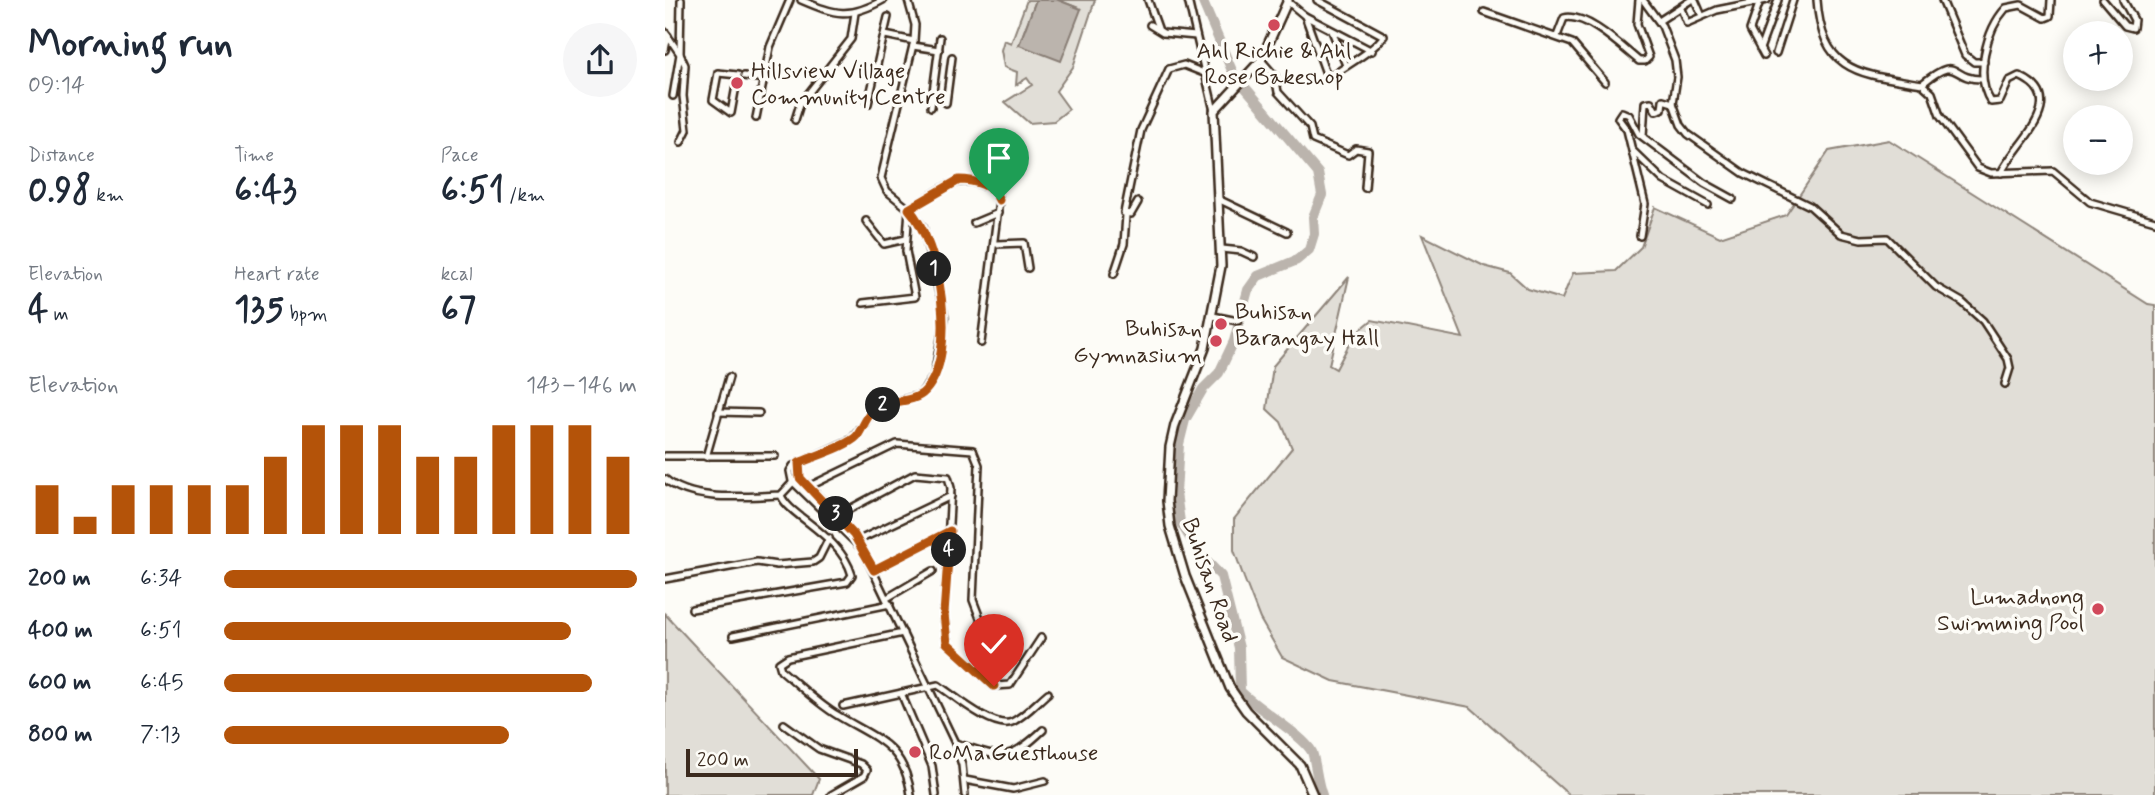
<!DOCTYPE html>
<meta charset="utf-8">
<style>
body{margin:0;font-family:Mynerve,sans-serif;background:#f6f6f7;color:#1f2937;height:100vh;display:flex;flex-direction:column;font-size:26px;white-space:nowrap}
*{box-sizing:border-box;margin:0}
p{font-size:23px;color:#747a83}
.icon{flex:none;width:38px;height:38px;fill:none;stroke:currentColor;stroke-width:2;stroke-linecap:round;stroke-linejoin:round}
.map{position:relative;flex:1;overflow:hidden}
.side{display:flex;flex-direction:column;background:#fff;width:665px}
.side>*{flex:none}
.controls{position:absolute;left:1398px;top:21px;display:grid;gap:14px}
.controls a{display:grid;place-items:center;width:70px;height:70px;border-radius:50%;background:#fff;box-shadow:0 4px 18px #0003;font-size:35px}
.scale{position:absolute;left:21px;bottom:18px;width:172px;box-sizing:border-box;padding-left:7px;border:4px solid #3b2a1e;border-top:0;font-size:19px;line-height:24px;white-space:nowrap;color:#3b2a1e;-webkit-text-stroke:5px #fdfcf7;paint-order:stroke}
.pin{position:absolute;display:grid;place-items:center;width:60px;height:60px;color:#fff;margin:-72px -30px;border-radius:50% 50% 50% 0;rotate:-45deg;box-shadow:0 0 7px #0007}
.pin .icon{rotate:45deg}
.km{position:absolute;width:35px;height:35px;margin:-18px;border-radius:50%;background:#222;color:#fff;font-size:19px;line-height:35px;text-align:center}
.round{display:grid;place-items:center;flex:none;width:74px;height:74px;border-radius:37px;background:#f6f6f7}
.summary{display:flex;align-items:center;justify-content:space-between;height:119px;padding:0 28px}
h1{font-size:38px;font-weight:700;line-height:52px}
.figures{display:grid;grid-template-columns:repeat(3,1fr);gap:10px;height:119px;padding:7px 28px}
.figures div{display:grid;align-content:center}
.figures b{font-size:35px;font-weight:700}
.figures small{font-size:19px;font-weight:400}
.figures p{font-size:19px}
.chart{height:196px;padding:14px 28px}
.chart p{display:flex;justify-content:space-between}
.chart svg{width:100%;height:126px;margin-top:7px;stroke:#b45309;stroke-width:6}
ul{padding:0 28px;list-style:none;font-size:23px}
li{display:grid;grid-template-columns:112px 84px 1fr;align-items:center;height:52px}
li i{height:18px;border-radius:9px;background:#b45309}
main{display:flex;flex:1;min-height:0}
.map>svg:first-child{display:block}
.green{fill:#e1ded7;stroke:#8e847a;stroke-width:2}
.water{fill:#bbb4ad;stroke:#887d74;stroke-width:2}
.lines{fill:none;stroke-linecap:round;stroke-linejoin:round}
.river{stroke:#bbb4ad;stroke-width:10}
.street-casing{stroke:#3b2a1e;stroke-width:10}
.secondary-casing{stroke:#3b2a1e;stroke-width:12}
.street{stroke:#fdfcf7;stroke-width:5}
.secondary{stroke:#fdfcf7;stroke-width:7}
.route-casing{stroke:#fff;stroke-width:14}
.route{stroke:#b45309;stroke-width:9}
.poi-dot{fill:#d1495b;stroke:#fdfcf7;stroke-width:2.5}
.labels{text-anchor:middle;stroke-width:7;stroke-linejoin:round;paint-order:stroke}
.poi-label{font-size:23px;fill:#3b2a1e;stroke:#fdfcf7;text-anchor:start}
.street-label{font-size:23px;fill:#3b2a1e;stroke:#fdfcf7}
</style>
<main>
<section class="side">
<div class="summary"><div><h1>Morning run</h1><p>09:14</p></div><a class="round"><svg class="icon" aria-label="share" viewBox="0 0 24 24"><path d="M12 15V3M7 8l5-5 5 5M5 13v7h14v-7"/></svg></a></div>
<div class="figures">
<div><p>Distance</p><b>0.98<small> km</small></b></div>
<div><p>Time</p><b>6:43</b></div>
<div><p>Pace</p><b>6:51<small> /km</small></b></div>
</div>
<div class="figures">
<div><p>Elevation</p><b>4<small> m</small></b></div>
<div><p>Heart rate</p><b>135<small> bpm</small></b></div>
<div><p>kcal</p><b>67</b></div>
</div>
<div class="chart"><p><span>Elevation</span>143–146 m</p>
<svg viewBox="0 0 160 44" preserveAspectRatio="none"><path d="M5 44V27M15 44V38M25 44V27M35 44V27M45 44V27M55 44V27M65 44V17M75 44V6M85 44V6M95 44V6M105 44V17M115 44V17M125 44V6M135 44V6M145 44V6M155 44V17"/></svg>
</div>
<ul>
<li><b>200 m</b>6:34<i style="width:100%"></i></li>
<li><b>400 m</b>6:51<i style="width:84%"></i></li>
<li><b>600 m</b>6:45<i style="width:89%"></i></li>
<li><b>800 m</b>7:13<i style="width:69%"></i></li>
</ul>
</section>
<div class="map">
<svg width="1490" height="795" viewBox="0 0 1490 795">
<rect width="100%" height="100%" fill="#fdfcf7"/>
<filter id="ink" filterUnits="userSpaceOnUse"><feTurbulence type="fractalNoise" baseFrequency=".0143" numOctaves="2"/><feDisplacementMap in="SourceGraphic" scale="14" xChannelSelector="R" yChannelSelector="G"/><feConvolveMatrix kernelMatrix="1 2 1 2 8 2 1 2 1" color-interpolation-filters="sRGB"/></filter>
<g filter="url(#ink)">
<g class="green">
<polygon points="362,0 371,0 354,45 416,9 393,0 430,0 408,67 391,91 404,109 389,121 364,123 340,102 367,85 362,78 351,85 352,72 339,67 336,50 339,40 346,43"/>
<polygon points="1224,140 1483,304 1490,305 1490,795 904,795 805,707 668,681 617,657 595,619 579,578 569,550 569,519 627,448 616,422 602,409 608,366 684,277 664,365 671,369 689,335 707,320 798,338 757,235 819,266 845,273 863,289 897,299 908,273 951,271 976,247 990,207 1055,237 1121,215 1164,151"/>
<polygon points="0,614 154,779 148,795 0,795"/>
</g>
<polygon class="water" points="371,0 393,0 416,9 396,61 354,45"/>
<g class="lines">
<path class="river" d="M 537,0 L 568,73 L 653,173 L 657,195 L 648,217 L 649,234 L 644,250 L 632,260 L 593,276 L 583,290 L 569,341 L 554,373 L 538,389 L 520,420 L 514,444 L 511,493 L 515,522 L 536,555 L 556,576 L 574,648 L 575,691 C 592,709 638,735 647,752 C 650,759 652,783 657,795"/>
<defs>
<g id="street">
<polyline points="16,0 15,54 20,65 18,96 22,130 16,142"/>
<path d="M 136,0 C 171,15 184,19 218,0"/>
<polyline points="483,0 493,28"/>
<polyline points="523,0 549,111"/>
<polyline points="978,0 997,26 1010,60 1012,77 1008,103 1016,125 1023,134 1078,173 1145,206 1176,234 1196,239 1222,238 1271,287 1297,302 1318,321 1343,359 1345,368 1340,384"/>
<polyline points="1030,0 1037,16"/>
<path d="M 1152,0 C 1157,74 1196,74 1257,84 L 1267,93 L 1275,116 L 1313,168 L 1326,173 L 1388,171 L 1425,202 L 1490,221"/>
<polyline points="1277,0 1300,55 1309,62 1319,62"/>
<polyline points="1438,0 1460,26 1468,28 1469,20 1458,0"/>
<polyline points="622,1 640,16 707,51"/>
<polyline points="1095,1 1085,30 1099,56"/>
<polyline points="1016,9 1022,23 1052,10 1102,0"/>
<polyline points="819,12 907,43 940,82"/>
<path d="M 640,16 L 663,79 C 682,64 704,55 719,36 L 652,0"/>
<polyline points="994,21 1026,0"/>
<polyline points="485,25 498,33 531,36"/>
<polyline points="667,31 681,65"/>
<polyline points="0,32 15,54 8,96"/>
<polyline points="220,35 249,41"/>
<path d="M 892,36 L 899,18 C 921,12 958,48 974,61 L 980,61 L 984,57 L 972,24 L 974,0"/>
<polyline points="248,46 274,50"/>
<polyline points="1095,49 1113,0"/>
<polyline points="0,50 3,36"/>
<polyline points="1111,53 1128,0"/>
<polyline points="596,60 610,76 613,92 645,127 648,140 683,155 691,149 703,151 700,188"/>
<polygon points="53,73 73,75 66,113 48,100"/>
<polyline points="79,76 99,79"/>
<path d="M 1257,84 C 1295,53 1284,79 1316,79"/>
<polyline points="281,103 287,57"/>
<polyline points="203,104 223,17"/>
<polyline points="266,107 275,38"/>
<polyline points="91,118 105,47 125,0"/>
<polyline points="130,120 135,104 186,39 190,13"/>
<polyline points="978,136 980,103 986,102 991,111 997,109 998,100 1008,103"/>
<polyline points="967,150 998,180 1043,205"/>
<path d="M 1336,173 C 1350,143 1408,100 1354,76 L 1344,81 L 1335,101 L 1326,102 C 1309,77 1321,30 1341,8 L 1356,5 L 1380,18 L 1385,16 L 1386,0"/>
<polyline points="553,199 622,232"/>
<polyline points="473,202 466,214 459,213 476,130 504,69 519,65 539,73"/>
<polyline points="201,221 219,244 241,239"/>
<polyline points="309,223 333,213"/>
<polyline points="975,236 980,204 962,130 953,118 957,112 964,115 974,134 1039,183 1068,199"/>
<polyline points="331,244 359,243 363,268"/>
<polyline points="557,249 576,251 589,257"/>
<polyline points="449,274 459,244 461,215"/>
<path d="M 198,303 L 250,297 L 241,251 L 244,209 C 281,188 291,169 332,192 L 334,200 L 316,343"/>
<polyline points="548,316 573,321"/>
<polyline points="53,412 94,413"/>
<polyline points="0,456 110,456"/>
<polyline points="41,457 64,377"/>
<polyline points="134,463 135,478 172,515 193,540 290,743 297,765 300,795"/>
<path d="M 0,479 C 28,503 82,496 116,495 L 130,480"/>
<polyline points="143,487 232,444 308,450 314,465 308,600 316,621"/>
<polyline points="168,518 250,474 283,477 286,488 279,614 282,643 329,686 345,685 376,638"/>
<polyline points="192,541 286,496"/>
<polyline points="194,546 127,481 125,471 128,466 187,439 212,407 255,395 269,376 280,317 258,227 244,209 222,191 216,178 249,41 250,25 243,0"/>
<polyline points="209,570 285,531"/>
<polyline points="0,579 92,562 112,565 148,562 154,558 164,538"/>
<polyline points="222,598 268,571"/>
<path d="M 27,609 L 182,582 L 187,575 C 176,535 122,515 116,495"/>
<path d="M 238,633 L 123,657 L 114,663 L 116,670 C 134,685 152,703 172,715 C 211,739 239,744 246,795"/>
<polyline points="68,636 225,604"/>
<polyline points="236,693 267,766 271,795"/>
<path d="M 178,706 L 273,685 C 288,695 329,730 347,722 C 360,716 372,702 383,693"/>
<polyline points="119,724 154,749 196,764 202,770 199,776 166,795"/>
<path d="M 290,743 C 336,757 341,765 378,730"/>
<polyline points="300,780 348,789 380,781"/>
</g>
<polyline id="secondary" points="623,0 596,60 549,111 556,266 540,348 510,425 505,447 502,501 505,526 520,576 565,688 581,711 635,765 648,795"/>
</defs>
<use href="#street" class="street-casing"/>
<use href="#secondary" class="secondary-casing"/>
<use href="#street" class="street"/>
<use href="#secondary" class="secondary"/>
</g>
</g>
<g class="lines" filter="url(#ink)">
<defs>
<path id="route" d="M 329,686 L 282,643 L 279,614 L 285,531 L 209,570 L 189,535 L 135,478 L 134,463 C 147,457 183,446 192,436 C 199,426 203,411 214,406 C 228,400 249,403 260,391 C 294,354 275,243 244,209 L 294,180 C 309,180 329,185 334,200"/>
</defs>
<use href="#route" class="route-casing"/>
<use href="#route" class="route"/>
</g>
<g class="poi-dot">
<circle cx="609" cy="25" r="7"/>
<circle cx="72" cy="83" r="7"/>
<circle cx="556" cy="324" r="7"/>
<circle cx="551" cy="341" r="7"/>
<circle cx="1433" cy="609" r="7"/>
<circle cx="250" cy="752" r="7"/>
</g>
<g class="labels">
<g class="poi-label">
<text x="609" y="58" text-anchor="middle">Ahl Richie &amp; Ahl<tspan x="609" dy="26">Rose Bakeshop</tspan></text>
<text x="86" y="78">Hillsview Village<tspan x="86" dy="26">Community Centre</tspan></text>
<text x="570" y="319">Buhisan<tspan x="570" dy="26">Barangay Hall</tspan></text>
<text x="537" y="336" text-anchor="end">Buhisan<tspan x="537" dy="26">Gymnasium</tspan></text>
<text x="1419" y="604" text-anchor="end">Lumadnong<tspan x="1419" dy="26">Swimming Pool</tspan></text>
<text x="264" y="760">RoMa Guesthouse</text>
</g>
<g class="street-label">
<text transform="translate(546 580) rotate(71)" y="8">Buhisan Road</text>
</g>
</g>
</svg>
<div class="controls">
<a>+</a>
<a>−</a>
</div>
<div class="scale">200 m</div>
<div class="pin" style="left:334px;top:200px;background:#1e9e55"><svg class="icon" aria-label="arrive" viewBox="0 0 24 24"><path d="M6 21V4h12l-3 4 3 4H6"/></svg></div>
<div class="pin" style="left:329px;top:686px;background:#d93025"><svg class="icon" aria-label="check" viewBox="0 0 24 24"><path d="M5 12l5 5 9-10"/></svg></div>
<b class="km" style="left:269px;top:269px">1</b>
<b class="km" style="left:218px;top:405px">2</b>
<b class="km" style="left:171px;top:514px">3</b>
<b class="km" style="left:284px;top:550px">4</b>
</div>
</main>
